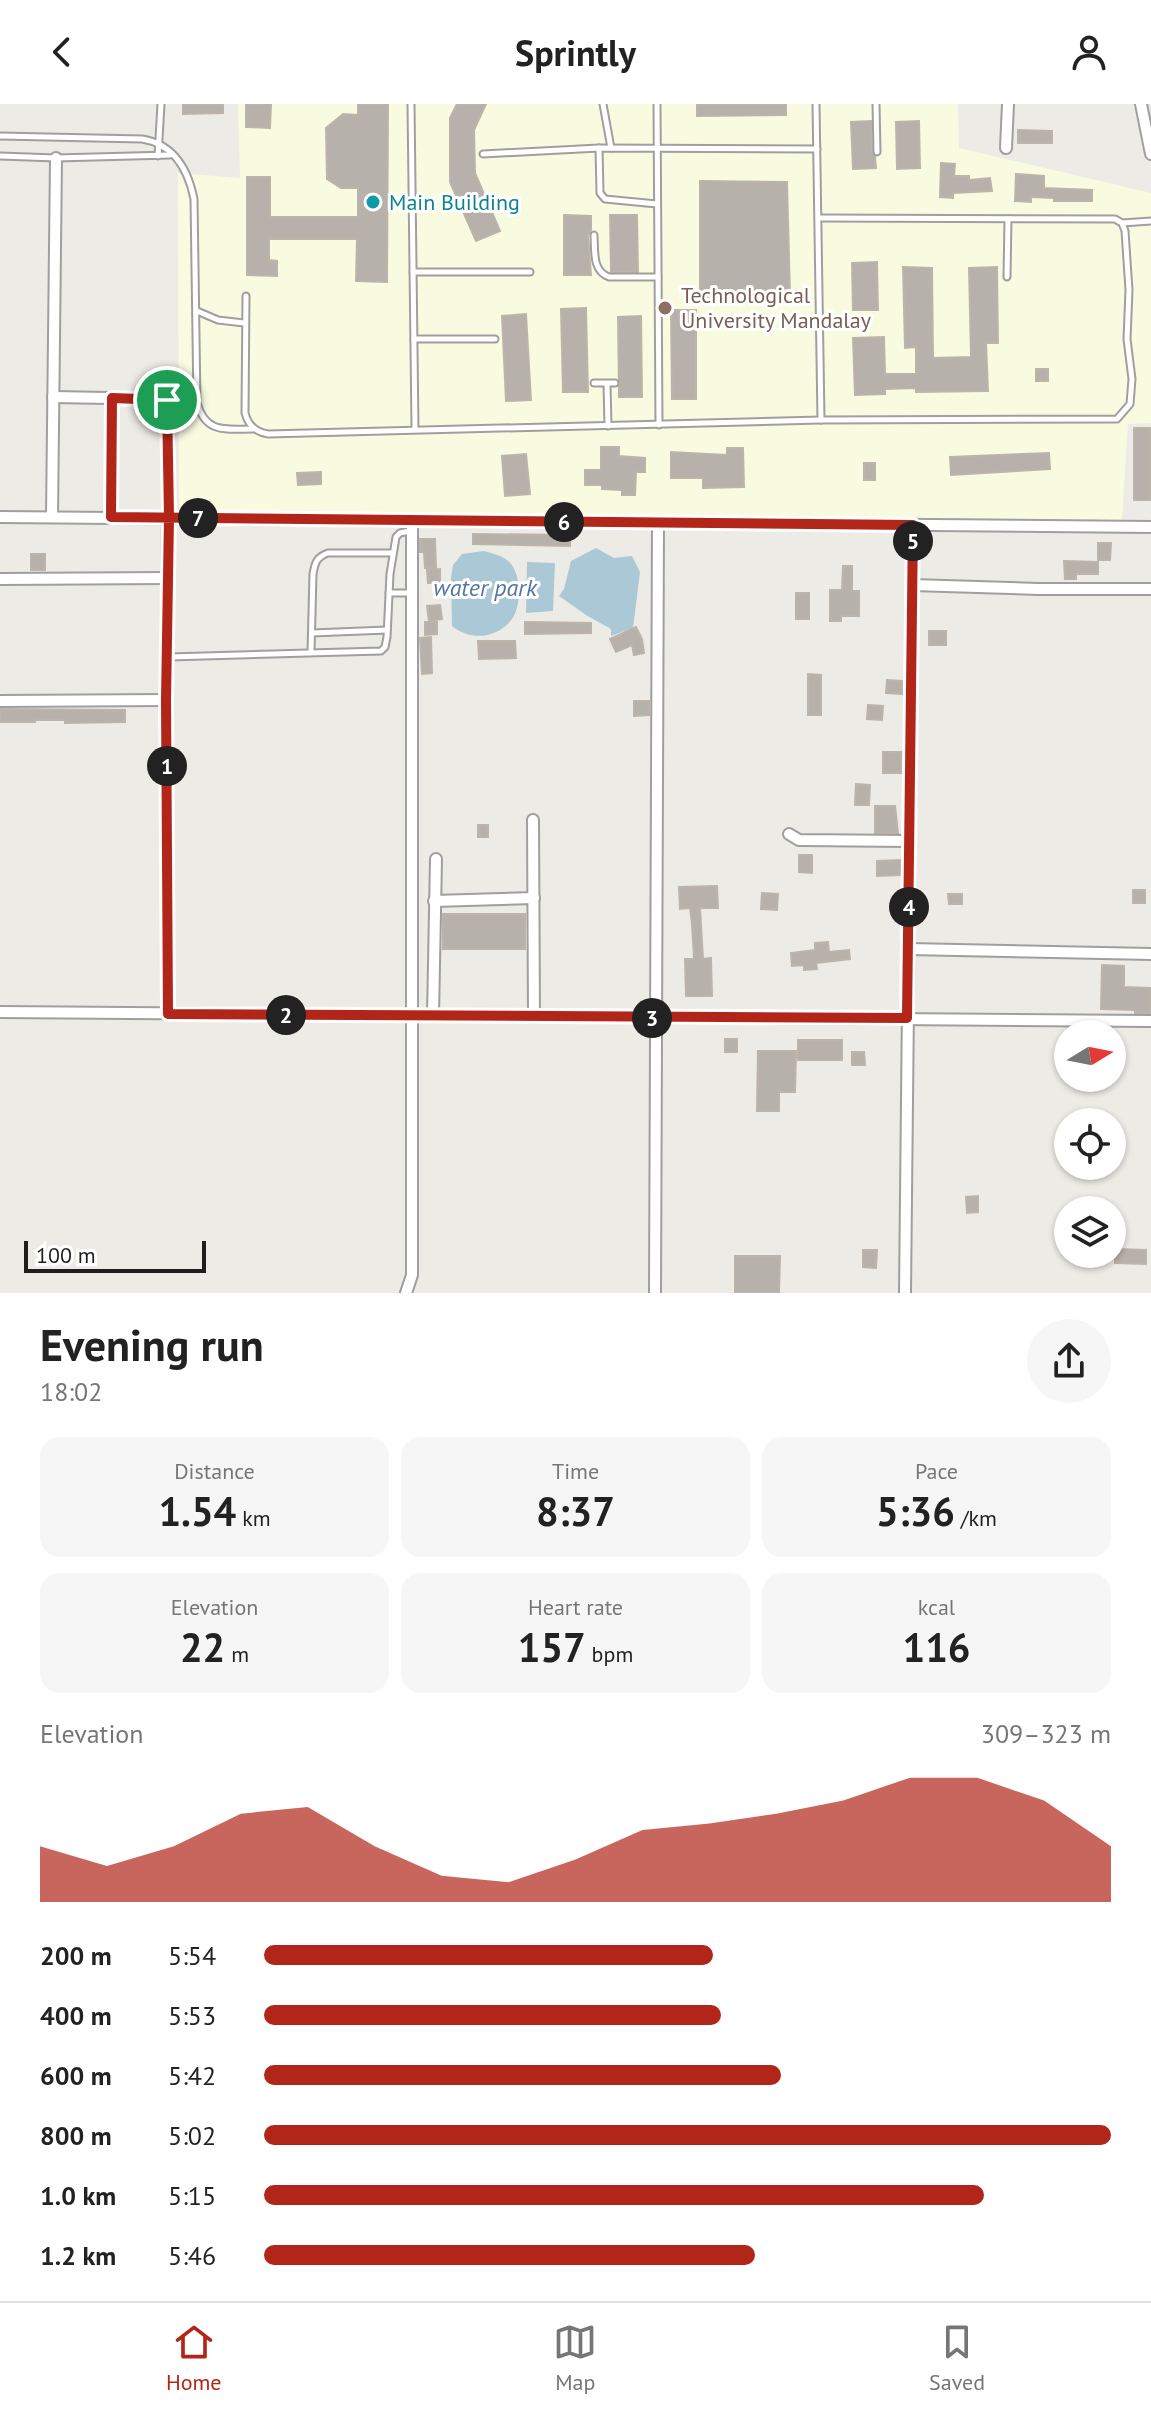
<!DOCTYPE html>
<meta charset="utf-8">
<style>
body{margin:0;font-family:"PT Sans",sans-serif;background:#f6f6f6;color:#222;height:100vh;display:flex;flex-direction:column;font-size:30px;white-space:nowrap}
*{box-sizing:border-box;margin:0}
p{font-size:26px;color:#767676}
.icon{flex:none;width:44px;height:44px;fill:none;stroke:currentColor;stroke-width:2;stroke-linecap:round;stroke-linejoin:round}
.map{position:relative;height:1189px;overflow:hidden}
.details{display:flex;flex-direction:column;background:#fff;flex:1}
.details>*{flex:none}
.needle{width:52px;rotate:80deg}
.tools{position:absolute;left:1054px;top:916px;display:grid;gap:16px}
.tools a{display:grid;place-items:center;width:72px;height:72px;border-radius:50%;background:#fff;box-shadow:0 2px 6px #0004;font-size:40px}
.scale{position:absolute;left:24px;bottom:20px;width:182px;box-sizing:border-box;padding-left:8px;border:4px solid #1e1e1e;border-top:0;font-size:22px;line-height:28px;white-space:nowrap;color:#1e1e1e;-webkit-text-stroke:6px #fff;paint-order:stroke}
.pin{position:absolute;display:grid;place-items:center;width:68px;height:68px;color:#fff;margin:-34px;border:4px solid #fff;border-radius:50%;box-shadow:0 2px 8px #0007}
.km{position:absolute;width:40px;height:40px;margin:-20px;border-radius:50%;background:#222;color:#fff;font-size:22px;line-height:40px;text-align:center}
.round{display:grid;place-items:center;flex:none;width:84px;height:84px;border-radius:42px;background:#f6f6f6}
.overview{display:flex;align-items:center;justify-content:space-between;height:136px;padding:0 40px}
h1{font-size:44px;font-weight:700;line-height:60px}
.figures{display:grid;grid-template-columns:repeat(3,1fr);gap:12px;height:136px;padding:8px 40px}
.figures div{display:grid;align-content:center;border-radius:20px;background:#f6f6f6;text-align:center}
.figures b{font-size:40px;font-weight:700}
.figures small{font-size:22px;font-weight:400}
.figures p{font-size:22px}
.chart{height:224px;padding:16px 40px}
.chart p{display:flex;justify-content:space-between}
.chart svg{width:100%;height:144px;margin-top:8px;fill:#b22619;opacity:.7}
ul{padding:0 40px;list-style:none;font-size:26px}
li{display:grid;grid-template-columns:128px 96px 1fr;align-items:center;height:60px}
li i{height:20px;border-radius:10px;background:#b22619}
header{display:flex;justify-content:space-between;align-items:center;height:104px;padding:0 40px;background:#fff;font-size:36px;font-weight:700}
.dock{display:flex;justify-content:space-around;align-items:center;height:112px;border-top:2px solid #e0e0e0;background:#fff;font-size:22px;color:#767676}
.dock a{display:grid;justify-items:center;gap:4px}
.dock .active{color:#b22619}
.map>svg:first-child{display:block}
.education{fill:#f9fbe1}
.water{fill:#abc8d6}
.building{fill:#b6b1ab;stroke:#bdb4a9;stroke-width:2}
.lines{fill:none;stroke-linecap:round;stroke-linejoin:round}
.service-casing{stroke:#9f9f9f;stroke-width:9}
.minor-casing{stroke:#9f9f9f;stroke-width:14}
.service{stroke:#fff;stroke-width:5}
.minor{stroke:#fff;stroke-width:10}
.route-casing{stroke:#fff;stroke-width:16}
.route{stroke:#b22619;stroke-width:10}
.culture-dot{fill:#0f9aa8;stroke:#fff;stroke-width:3}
.education-dot{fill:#8d6e63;stroke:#fff;stroke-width:3}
.labels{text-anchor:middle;stroke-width:6;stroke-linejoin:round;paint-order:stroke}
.culture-label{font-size:22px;fill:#0d838f;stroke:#fff;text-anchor:start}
.education-label{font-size:22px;fill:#785e54;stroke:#fff;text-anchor:start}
.water-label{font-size:24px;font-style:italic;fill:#5675a1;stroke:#fff}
</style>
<header><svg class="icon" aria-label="back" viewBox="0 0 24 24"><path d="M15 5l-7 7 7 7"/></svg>Sprintly<svg class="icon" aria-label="person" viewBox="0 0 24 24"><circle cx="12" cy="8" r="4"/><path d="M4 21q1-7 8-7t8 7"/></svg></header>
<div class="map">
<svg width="1151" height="1189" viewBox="0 0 1151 1189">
<rect width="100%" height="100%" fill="#edebe5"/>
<polygon class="education" points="238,0 958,0 959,44 1151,89 1151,319 1128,320 1122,416 179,411 178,69 240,74"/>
<g class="water">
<polygon points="596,444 614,454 632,452 640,468 633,524 611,532 611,525 586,511 559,492 564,485 571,457"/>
<path d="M 484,447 C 491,449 501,451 507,456 C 522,467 522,501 512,515 C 497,535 470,537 452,522 L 451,474 L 453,461 L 462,450 Z"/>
<polygon points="527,458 555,459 553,507 526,509"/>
</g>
<g class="building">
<polygon points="183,0 223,0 223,9 183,10"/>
<polygon points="246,0 271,0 270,24 246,23"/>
<polygon points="358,0 388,0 387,178 356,177 357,135 269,135 269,156 277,157 277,172 247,171 247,73 270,73 270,113 358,113 358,84 341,84 327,75 326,24 343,10 358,11"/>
<polygon points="457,0 486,0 474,26 475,69 500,127 476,137 450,78 450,14"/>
<polygon points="697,0 786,0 786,11 697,12"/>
<polygon points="871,17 872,48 875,53 876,64 853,65 851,18"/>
<polygon points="919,17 920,64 897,65 896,18"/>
<polygon points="1018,26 1052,27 1052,39 1018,39"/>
<polygon points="941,59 955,60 954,72 969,72 969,76 990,74 992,87 953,89 953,94 940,93"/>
<polygon points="1016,70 1044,72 1044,84 1092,86 1092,97 1054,97 1054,94 1031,93 1031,98 1015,97"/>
<polygon points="700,77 787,78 790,191 700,193"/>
<polygon points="564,111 591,112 591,126 588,131 591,171 564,171"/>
<polygon points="610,111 637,111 638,168 611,168"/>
<polygon points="877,158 878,206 853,206 852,159"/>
<polygon points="903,163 932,164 933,254 971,253 969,164 997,163 998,239 986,239 988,287 916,288 916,284 885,285 885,290 855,291 853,234 884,233 885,270 916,270 916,243 905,244"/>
<polygon points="586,204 588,288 563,288 561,205"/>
<polygon points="671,206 696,206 696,295 672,295"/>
<polygon points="526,210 531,296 506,297 502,212"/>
<polygon points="641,212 642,293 619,293 618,213"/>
<rect x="1036" y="265" width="12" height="12"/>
<rect x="1134" y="324" width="17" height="72"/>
<polygon points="601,343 619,343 619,352 645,354 645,368 636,368 635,391 622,391 622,386 602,385 602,381 585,381 585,366 601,366"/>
<polygon points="727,344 743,344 744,383 703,384 703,374 671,374 671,348 727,351"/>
<polygon points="1049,349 1050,365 951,371 950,353"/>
<polygon points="526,350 530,390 505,392 502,352"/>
<rect x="864" y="359" width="11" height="17"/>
<polygon points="321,368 321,380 298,381 297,369"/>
<polygon points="473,430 570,431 570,442 473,440"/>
<polygon points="420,435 435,435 436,464 425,464 424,448 420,448"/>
<polygon points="1098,439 1111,439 1110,456 1098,456"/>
<rect x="31" y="450" width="14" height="16"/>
<polygon points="1064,457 1098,458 1098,470 1076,470 1076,475 1065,475"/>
<polygon points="843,462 852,462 852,487 859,487 859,512 841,512 841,517 830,517 830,486 842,486"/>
<polygon points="440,465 440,479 428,479 427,466"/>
<rect x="796" y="489" width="13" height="26"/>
<polygon points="440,501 442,515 429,517 427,502"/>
<polygon points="425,518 437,518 437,530 425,531"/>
<polygon points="525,518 591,519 591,529 525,530"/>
<polygon points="636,523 642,535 644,549 634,551 632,541 616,548 610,535"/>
<rect x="929" y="527" width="17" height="14"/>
<polygon points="431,533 432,569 422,570 420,534"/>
<polygon points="478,537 515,537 516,554 479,555"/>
<polygon points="808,570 821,571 821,611 808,611"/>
<polygon points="887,576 902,577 902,590 886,589"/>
<polygon points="634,597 649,597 649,611 634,612"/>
<polygon points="868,601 883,602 882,616 867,615"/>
<polygon points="0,605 125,606 125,618 65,619 65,616 35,616 35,618 0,618"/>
<polygon points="883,648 902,648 901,669 883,669"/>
<polygon points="856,680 870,681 869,701 855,701"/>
<polygon points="875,702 895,702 898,729 875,729"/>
<rect x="478" y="721" width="10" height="12"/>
<polygon points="799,751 812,751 812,769 799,768"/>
<polygon points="902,756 901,771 877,772 877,757"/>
<polygon points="717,782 718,804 700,804 703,855 711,854 712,892 686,892 685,855 694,855 692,820 690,804 680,805 679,783"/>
<rect x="1133" y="786" width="12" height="13"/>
<polygon points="762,789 778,790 777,806 761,805"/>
<polygon points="948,790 962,790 962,800 949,800"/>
<rect x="443" y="810" width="82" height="35"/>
<polygon points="828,838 829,848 849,846 850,855 816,859 817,865 804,866 804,861 792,862 791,849 815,846 815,839"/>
<polygon points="1102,861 1124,862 1124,883 1151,884 1151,909 1135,909 1135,906 1101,905"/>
<rect x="725" y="935" width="12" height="13"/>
<rect x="798" y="936" width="44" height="20"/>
<polygon points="758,947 796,947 795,988 779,988 779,1007 757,1007"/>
<polygon points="852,948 864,948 865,961 852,961"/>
<polygon points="978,1092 978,1108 967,1109 966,1093"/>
<polygon points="1115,1145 1146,1146 1146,1160 1115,1159"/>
<polygon points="863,1146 877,1146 876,1164 863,1163"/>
<polygon points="735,1152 780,1152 779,1189 735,1189"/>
</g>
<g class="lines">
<defs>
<g id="service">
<polyline points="411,0 415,325"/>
<polyline points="603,0 611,44"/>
<polyline points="657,0 659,321"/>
<polyline points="816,0 821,316"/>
<polyline points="876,0 877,48"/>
<path d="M 0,32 L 142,35 C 174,40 188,65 194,95 L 197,299 C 206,330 225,325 253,325"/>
<polyline points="599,44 600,89 605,95 657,100"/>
<polyline points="483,50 599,44 817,45"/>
<polyline points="0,52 56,54 170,51"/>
<polyline points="158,52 161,0"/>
<polyline points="1122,119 1151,117"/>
<path d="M 594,131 C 595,147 592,167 609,173 L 658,173"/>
<polyline points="413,168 530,168"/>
<polyline points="1007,173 1008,115"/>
<path d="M 246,192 L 245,309 C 248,321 255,328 268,330 L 821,316 L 1117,315 L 1130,300 L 1132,275 L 1127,235 L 1129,186 L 1125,127 L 1122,119 L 1115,115 L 819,114"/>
<polyline points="197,207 218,216 244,219"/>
<polyline points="414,235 495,235"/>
<polyline points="594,279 615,279"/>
<polyline points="607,280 608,322"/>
<polyline points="389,489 410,489"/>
<polyline points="312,529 387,526"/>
<path d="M 311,548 L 313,470 C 315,458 317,453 328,449 L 393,449"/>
<polyline points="169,553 381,547 385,543 387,533 390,470 396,433 400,429 410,427"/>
</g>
<g id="minor">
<polyline points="1141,0 1151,50"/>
<polyline points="1006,44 1008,0"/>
<polyline points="53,293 164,295 169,301 166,596 168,910"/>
<polyline points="0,413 1151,423"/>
<polyline points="52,413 56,54"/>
<polyline points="111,413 112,294"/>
<polyline points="0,475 168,474"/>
<polyline points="912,481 1038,485 1151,485"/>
<polyline points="0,597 166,596"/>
<polyline points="533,716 534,913"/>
<polyline points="789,730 799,736 909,737"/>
<polyline points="434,797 534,794"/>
<polyline points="908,845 1151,850"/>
<polyline points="0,908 1151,917"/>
<polyline points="433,912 436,755"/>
<polyline points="406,1189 412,1171 412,415"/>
<polyline points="655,1189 658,419"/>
<polyline points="905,1189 913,421"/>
</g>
</defs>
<use href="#service" class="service-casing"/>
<use href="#minor" class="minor-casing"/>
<use href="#service" class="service"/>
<use href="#minor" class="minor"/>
</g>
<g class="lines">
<defs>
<path id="route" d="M 167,296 L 169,413 L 166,596 L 168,910 L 907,914 L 913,421 C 646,419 379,414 111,413 L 112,294 L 167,296"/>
</defs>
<use href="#route" class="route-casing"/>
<use href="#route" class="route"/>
</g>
<circle class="culture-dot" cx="373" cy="98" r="8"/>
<circle class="education-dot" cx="665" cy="204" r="8"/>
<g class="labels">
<g class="culture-label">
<text x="389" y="106">Main Building</text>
</g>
<g class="education-label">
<text x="681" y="199">Technological<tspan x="681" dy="25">University Mandalay</tspan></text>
</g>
<g class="water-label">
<text x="485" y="492">water park</text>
</g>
</g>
</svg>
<div class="tools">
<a><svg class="needle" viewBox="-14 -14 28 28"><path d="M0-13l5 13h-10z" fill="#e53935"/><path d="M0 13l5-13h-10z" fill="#767676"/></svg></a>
<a><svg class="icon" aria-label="locate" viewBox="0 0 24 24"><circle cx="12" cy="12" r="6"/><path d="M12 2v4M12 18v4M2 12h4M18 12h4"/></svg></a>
<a><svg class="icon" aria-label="layers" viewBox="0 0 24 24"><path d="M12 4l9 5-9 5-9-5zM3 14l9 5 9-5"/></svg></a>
</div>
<div class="scale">100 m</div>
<div class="pin" style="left:167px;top:296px;background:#1e9e55"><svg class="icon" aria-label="arrive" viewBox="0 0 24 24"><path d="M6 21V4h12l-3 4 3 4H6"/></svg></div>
<b class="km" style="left:167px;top:662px">1</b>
<b class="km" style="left:286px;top:911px">2</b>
<b class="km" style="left:652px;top:914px">3</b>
<b class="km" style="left:909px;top:803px">4</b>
<b class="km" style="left:913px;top:437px">5</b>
<b class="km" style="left:564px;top:418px">6</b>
<b class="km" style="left:198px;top:414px">7</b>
</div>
<section class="details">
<div class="overview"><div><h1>Evening run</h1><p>18:02</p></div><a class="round"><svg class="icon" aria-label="share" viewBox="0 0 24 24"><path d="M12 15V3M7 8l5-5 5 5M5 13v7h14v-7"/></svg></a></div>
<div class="figures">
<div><p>Distance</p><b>1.54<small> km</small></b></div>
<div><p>Time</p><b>8:37</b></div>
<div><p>Pace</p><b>5:36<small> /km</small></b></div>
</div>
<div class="figures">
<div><p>Elevation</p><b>22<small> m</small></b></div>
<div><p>Heart rate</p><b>157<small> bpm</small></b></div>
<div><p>kcal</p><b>116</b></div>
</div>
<div class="chart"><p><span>Elevation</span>309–323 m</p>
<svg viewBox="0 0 160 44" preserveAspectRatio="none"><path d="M0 44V27L10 33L20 27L30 17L40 15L50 27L60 36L70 38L80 31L90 22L100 20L110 17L120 13L130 6L140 6L150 13L160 27V44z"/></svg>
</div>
<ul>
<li><b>200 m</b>5:54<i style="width:53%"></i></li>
<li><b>400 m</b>5:53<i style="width:54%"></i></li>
<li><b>600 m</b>5:42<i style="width:61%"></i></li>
<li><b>800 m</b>5:02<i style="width:100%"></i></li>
<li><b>1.0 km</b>5:15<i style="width:85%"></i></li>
<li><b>1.2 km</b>5:46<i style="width:58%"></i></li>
</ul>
</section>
<nav class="dock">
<a class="active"><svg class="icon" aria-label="home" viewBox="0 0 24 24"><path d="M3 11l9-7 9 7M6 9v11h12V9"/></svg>Home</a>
<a><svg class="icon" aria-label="map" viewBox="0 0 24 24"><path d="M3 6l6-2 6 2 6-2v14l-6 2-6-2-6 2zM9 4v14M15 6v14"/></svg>Map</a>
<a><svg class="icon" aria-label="saved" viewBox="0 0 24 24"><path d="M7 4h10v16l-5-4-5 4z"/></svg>Saved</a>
</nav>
